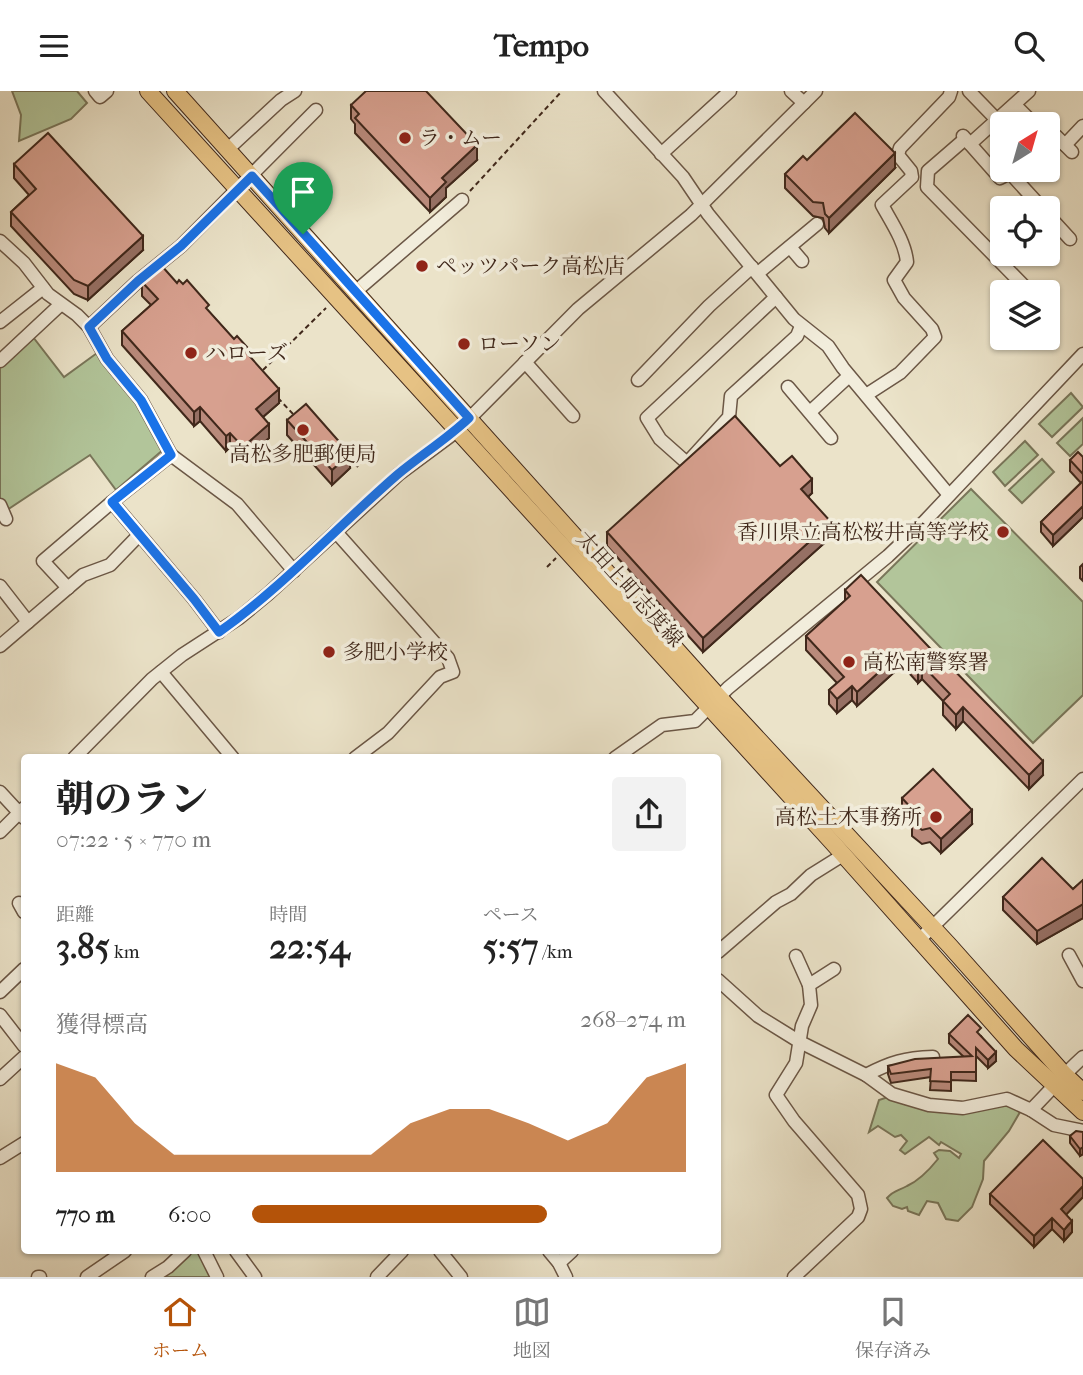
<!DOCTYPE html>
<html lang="ja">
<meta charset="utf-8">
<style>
body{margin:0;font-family:"IM FELL French Canon","Noto Serif JP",serif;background:#f2f2f2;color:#222;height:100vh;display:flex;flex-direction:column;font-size:26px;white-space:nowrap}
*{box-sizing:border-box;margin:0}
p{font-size:23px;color:#767676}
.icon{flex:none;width:38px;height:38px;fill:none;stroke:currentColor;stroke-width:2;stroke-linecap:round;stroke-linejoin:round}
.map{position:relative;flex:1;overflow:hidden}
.details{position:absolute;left:21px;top:663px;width:700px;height:500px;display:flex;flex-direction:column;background:#fff;border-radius:7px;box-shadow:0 2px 5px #0004}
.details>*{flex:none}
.needle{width:46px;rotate:37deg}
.tools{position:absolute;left:990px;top:21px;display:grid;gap:14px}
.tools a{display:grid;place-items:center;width:70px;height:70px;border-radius:7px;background:#fff;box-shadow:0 2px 5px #0004;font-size:35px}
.pin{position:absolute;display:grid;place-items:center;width:60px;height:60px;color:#fff;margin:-72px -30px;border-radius:50% 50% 50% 0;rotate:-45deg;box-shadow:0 0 7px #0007}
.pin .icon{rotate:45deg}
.round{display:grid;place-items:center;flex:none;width:74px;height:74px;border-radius:7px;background:#f2f2f2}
.summary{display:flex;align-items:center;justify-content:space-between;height:119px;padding:0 35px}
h1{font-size:38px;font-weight:800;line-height:52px}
.stats{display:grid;grid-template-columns:repeat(3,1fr);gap:10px;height:119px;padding:7px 35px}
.stats div{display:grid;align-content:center}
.stats b{font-size:35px;font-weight:800}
.stats small{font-size:19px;font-weight:400}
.stats p{font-size:19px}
.chart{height:196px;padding:14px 35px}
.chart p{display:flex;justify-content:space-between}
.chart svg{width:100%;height:126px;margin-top:7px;fill:#b45309;opacity:.7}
ul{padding:0 35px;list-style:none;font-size:23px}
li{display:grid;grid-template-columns:112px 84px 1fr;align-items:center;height:52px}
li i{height:18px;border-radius:9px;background:#b45309}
header{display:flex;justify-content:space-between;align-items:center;height:91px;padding:0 35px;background:#fff;font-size:32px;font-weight:800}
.tabs{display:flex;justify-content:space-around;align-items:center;height:98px;border-top:2px solid #e0e0e0;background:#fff;font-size:19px;color:#767676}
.tabs a{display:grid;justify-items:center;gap:4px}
.tabs .current{color:#b45309}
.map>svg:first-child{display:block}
.green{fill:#b2c59a;stroke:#79765a;stroke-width:2}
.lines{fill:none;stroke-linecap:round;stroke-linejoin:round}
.minor-casing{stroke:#6b5746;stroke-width:15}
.major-casing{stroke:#40281b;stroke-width:18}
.path{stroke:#40281b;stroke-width:2;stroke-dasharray:5 3.5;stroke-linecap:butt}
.minor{stroke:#f2eddc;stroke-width:12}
.major{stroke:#e6c284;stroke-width:16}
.wall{fill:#b98a7b;stroke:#40281b;stroke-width:2}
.shaded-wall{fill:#967064;stroke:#40281b;stroke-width:2}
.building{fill:#d7a08f;stroke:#40281b;stroke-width:2}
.route-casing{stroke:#fff;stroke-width:14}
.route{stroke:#1a73e8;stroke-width:9}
.poi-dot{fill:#8f2418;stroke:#f2eddc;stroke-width:2.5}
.labels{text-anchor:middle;stroke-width:7;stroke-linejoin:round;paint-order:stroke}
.poi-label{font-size:21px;fill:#40281b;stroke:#f2eddc;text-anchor:start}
.street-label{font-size:21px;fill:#40281b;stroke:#f2eddc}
</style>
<header><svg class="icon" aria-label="menu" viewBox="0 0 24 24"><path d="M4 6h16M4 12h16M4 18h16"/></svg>Tempo<svg class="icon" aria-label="search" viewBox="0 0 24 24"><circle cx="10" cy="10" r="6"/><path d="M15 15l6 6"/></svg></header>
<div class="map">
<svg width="1083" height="1186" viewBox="0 0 1083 1186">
<rect width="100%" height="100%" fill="#ebe3c9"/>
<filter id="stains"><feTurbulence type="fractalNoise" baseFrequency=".00286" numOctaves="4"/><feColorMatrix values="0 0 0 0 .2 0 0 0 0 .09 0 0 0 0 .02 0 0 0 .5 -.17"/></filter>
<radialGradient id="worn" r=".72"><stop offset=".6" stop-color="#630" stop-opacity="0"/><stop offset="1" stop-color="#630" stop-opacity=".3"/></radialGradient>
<g class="green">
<polygon points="12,0 77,0 87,12 71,28 19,50 21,24"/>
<polygon points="33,246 64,286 97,262 137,310 164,358 116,399 90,364 7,419 0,407 0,277"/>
<polygon points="1071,302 1083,316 1052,346 1039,333"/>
<polygon points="1083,327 1083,353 1070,365 1057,352"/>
<polygon points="1025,350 1038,364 1005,395 993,381"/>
<polygon points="1042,368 1054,381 1022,412 1009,399"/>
<polygon points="971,398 1083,511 1083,604 1033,652 877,491"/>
<path d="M 888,1006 L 926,1018 L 1009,1013 L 1020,1021 L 1009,1040 L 984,1070 L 983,1088 L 972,1116 L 958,1130 L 946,1128 L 938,1112 L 927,1110 L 919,1124 L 908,1120 L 907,1116 L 902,1118 L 893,1115 L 887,1107 C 894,1099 898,1100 907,1095 C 918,1090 930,1078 938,1068 L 934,1062 L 939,1059 L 950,1060 L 959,1067 L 961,1063 L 941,1051 L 939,1054 L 929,1046 L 905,1063 L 900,1059 L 907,1050 L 901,1044 L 895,1046 L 878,1035 L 869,1041 L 879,1009 Z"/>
<polygon points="188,1160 200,1160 214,1186 159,1186"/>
</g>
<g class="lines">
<defs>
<g id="minor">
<polyline points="95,0 100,6 107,0"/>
<polyline points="604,0 683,86 708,123 794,228 828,255 843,277 949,404"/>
<polyline points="791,0 804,12"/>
<polyline points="969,0 997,29"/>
<polyline points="1015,14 1034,33"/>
<polyline points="963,45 970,53 1029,0"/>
<polyline points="1056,45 1072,61"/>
<polyline points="965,48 928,80 927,96 1024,195"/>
<polyline points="970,53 1000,87 1010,82 1042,117"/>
<polyline points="1065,54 1083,35"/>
<polyline points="228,58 281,9 295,0"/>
<polyline points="661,63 730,0"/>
<polyline points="1048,124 1070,148"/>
<polyline points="0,150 24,172 48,203 77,224 89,236 107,268 141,309 171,364 112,411 43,470 68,497"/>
<polyline points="790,156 802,170"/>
<polyline points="758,182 817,133"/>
<polyline points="355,201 462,109"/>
<polyline points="776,206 647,327 660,348 687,372 729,326 731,305 797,245 801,235"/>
<polyline points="0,231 43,197"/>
<polyline points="89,236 138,190 181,155 316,19"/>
<polyline points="0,270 60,214"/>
<polyline points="525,271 573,325"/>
<polyline points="638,289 709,215 752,176"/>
<polyline points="788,296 831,347"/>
<path d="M 866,304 L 900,282 L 935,246 L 932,238 L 904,207 L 894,189 L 907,171 C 905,151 892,132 882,114 L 912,86 L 911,80 L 898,64 L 900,57 L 949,6 L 951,0"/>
<polyline points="810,321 849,285"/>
<polyline points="171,364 237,413 294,480"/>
<polyline points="112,411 194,508 219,541"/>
<polyline points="0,414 6,428"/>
<polyline points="336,441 448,567 453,581 440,586 388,642 355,667"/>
<polyline points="0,495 28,531"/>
<polyline points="0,555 83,484 110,474 139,444"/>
<polyline points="161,581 233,667"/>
<polyline points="74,667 152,588 182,564 239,527 268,503 399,383 457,340 578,218 691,124 816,0"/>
<polyline points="615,667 662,634 695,630 728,597 888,465 925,430 1083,263"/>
<polyline points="0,701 24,727"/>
<polyline points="0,741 24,717"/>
<polyline points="19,812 24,821"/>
<polyline points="918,850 1083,688"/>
<polyline points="718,861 776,811 791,803 811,784 843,764"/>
<polyline points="1069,864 1083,890"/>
<polyline points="796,865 809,894"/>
<path d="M 718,889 L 758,925 L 800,951 L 866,984 C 891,971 905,967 933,966"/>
<polyline points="0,901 24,878"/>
<polyline points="0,924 24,955"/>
<path d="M 866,984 L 892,1003 L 929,1014 L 963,1017 L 1007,1008 L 1031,1019 C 1049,1001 1064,983 1083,966"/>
<polyline points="0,988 24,966"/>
<polyline points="1031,1019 1054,1034 1083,1040"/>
<polyline points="0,1067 24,1052"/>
<polyline points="204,1160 217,1186"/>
<polyline points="236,1160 255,1186"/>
<polyline points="440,1160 461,1186"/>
<polyline points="549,1160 559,1172 566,1186"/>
<polyline points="559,1172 572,1160"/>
<polyline points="38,1186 40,1186"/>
<polyline points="87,1186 125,1160"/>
<polyline points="152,1186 168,1176 185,1160"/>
<polyline points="377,1186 402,1160"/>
<polyline points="794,1186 858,1126 861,1118 858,1104 794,1030 776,1004 796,972 802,935 811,914 809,894 834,878"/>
</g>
<g id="major">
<polyline points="148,0 832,751 1016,958 1083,1021"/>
<polyline points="175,0 719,606 949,854 1064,983 1083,1001"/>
</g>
</defs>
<use href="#minor" class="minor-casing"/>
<use href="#major" class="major-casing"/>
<g class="path">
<polyline points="470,100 562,0"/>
<polyline points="263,279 326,217"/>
<polyline points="278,307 293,323"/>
<polyline points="349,367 358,376"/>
<polyline points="547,476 556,467"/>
</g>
<use href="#minor" class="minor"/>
<use href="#major" class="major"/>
</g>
<g class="wall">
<polygon points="351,14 477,69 446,97 446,106 430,121 355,42 355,33 351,28"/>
<polygon points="807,69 895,77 829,142 825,137 823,127 813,125 785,97 785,83"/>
<polygon points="14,73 143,159 88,209 74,203 11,135 11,121 29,104 14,87"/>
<polygon points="142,191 177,192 209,221 247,263 279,312 263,326 269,347 243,370 230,356 226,360 200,330 194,335 122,254 122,240 151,214 142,205"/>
<polygon points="287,329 350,377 332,394 287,344"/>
<polygon points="1083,366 1083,426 1053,455 1041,441 1041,431 1081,392 1070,380 1070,369"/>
<polygon points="780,375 812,402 808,406 831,446 703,561 607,455 607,441"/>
<polygon points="1083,473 1083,490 1080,487 1080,476"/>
<polygon points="845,499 1043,684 1029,698 963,630 956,638 943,624 943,610 922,588 918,592 902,574 857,615 852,609 837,622 829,613 829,599 837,592 806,559 806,545 845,510"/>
<polygon points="902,707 972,733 941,762 930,751 922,753 912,745 912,731 902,721"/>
<polygon points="1083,789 1083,827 1037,853 1003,819 1003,806 1073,798"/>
<polygon points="949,943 981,945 996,970 988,977 976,965 976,990 951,989 951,1000 930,999 931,986 891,992 888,983 888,975 964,966 949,952"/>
<polygon points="1083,1041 1083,1063 1080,1065 1070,1052 1070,1045"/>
<polygon points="1083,1088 1083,1106 1066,1123 1072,1141 1064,1150 1052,1138 1034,1156 990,1113 990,1103"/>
</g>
<g class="shaded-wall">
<polygon points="477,54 477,69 446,97 446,106 430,121 430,107 442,87"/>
<polygon points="895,62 895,77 829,142 829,127"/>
<polygon points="143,145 143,159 88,209 88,195"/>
<polygon points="279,298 279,312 256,332 256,318"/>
<polygon points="200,316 200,330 194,335 194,321"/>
<polygon points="269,333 269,347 243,370 243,356"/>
<polygon points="230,342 230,356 226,360 226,345"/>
<polygon points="350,363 350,377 332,394 332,379"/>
<polygon points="812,388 812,402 801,412 801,398"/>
<polygon points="1083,415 1083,426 1053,455 1053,444"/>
<polygon points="831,431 831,446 703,561 703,547"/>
<polygon points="902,560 902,574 857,615 857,601"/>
<polygon points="922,574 922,588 918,592 918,578"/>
<polygon points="852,595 852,609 837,622 837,608"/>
<polygon points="963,616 963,630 956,638 956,624"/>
<polygon points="1043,670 1043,684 1029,698 1029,684"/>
<polygon points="972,719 972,733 941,762 941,748"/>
<polygon points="1083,813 1083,827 1037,853 1037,840"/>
<polygon points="996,961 996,970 988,977 988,969"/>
<polygon points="1083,1056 1083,1063 1080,1065 1080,1058"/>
<polygon points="1083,1095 1083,1106 1061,1129 1061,1118"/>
<polygon points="1052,1127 1052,1138 1034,1156 1034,1145"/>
<polygon points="1072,1130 1072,1141 1064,1150 1064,1139"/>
</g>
<g class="building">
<polygon points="366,0 426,0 477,54 442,87 446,91 430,107 355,27 359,23 351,14"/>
<polygon points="855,22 895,62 829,127 825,123 823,112 813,111 785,83 803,65 807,69"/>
<polygon points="48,42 143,145 88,195 74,189 11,121 36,98 14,73"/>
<polygon points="161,174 177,192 179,189 183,193 187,189 209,214 206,217 234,248 237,245 247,256 244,259 279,298 256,318 269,333 243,356 230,342 226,345 200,316 194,321 122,240 158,208 142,191"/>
<polygon points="306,313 350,363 332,379 287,329"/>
<polygon points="735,325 780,375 792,365 812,388 801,398 831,431 703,547 607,441"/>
<polygon points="1078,361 1083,366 1083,383 1070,369"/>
<polygon points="1083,390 1083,415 1053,444 1041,431"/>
<polygon points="861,484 943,571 945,570 1043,670 1029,684 963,616 956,624 943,610 950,603 922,574 918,578 902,560 857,601 852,595 837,608 829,599 844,586 806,545 850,505 845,499"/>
<polygon points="933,678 972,719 941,748 930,737 922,739 912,731 912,718 902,707"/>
<polygon points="1042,767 1073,798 1083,789 1083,813 1037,840 1003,806"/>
<polygon points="968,924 981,937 977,941 996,961 988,969 976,957 976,981 951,981 951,991 930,990 931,978 891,983 888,975 915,968 972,965 949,943"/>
<polygon points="1076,1040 1083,1041 1083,1056 1080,1058 1070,1045"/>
<polygon points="1043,1049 1083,1088 1083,1095 1061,1118 1072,1130 1068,1134 1064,1139 1052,1127 1034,1145 990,1103"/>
</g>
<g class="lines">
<defs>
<path id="route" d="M 252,85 L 469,327 C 447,348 421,364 397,384 C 337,436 284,495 219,541 L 194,508 L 112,411 L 171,364 L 141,309 L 107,268 L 89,236 L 138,190 L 181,155 Z"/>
</defs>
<use href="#route" class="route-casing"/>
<use href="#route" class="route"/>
</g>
<g class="poi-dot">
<circle cx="405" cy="47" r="7"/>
<circle cx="422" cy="175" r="7"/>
<circle cx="464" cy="253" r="7"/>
<circle cx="191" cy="262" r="7"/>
<circle cx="303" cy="339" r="7"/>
<circle cx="1003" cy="441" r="7"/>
<circle cx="329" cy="561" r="7"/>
<circle cx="849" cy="571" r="7"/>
<circle cx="936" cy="726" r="7"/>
</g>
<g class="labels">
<g class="poi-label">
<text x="419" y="54">ラ・ムー</text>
<text x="436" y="182">ペッツパーク高松店</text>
<text x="478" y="260">ローソン</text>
<text x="205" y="269">ハローズ</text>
<text x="303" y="370" text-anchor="middle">高松多肥郵便局</text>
<text x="989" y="448" text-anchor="end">香川県立高松桜井高等学校</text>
<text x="343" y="568">多肥小学校</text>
<text x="863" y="578">高松南警察署</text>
<text x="922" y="733" text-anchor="end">高松土木事務所</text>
</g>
<g class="street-label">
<text transform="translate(630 498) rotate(48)" y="7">太田上町志度線</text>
</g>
</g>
<rect width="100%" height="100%" filter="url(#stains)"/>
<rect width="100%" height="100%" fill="url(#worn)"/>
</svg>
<div class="tools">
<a><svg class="needle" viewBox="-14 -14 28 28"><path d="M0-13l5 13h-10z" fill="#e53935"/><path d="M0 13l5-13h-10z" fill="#767676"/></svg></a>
<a><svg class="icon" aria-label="locate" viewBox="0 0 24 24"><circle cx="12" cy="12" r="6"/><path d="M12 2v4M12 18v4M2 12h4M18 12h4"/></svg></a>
<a><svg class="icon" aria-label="layers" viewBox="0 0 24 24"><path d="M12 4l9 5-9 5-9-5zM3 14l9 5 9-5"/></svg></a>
</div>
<div class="pin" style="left:303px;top:143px;background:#1e9e55"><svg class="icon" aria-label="arrive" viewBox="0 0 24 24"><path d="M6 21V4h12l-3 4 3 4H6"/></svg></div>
<section class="details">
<div class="summary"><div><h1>朝のラン</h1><p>07:22 · 5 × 770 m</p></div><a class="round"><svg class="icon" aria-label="share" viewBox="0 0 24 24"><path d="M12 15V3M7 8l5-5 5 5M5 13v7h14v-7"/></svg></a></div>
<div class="stats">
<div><p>距離</p><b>3.85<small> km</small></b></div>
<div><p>時間</p><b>22:54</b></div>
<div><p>ペース</p><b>5:57<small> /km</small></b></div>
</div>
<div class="chart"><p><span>獲得標高</span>268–274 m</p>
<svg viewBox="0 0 160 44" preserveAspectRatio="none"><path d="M0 44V6L10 11L20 27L30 38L40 38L50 38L60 38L70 38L80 38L90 27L100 22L110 22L120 27L130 33L140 27L150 11L160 6V44z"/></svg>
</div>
<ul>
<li><b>770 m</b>6:00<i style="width:68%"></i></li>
</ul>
</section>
</div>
<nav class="tabs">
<a class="current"><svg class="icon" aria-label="home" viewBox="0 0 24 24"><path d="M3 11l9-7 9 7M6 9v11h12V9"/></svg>ホーム</a>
<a><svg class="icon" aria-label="map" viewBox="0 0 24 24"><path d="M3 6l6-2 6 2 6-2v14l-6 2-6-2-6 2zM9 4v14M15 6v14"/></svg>地図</a>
<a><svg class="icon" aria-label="saved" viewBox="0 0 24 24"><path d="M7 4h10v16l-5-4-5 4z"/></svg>保存済み</a>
</nav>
